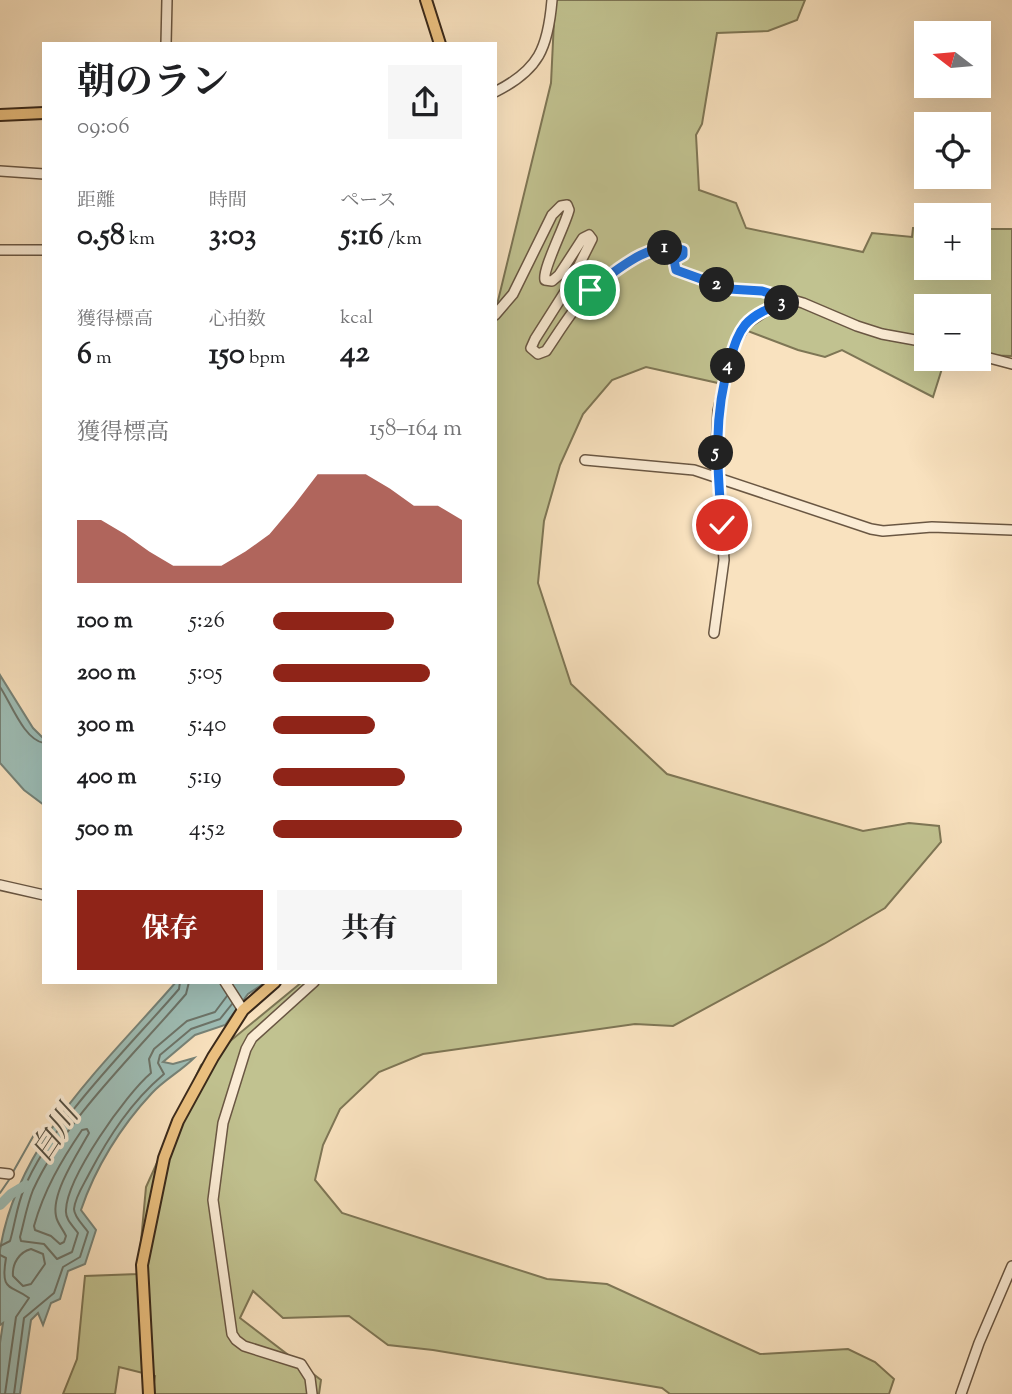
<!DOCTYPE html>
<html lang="ja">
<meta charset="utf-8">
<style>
body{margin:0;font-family:"Sorts Mill Goudy","Noto Serif JP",serif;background:#f6f6f6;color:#202124;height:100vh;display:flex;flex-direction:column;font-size:26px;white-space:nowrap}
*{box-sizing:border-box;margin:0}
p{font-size:23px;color:#757577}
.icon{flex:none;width:38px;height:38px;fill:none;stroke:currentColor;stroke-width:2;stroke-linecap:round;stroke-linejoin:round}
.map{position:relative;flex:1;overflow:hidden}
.side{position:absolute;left:42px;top:42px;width:455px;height:942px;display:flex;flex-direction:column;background:#fff;border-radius:0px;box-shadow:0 7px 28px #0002}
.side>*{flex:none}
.needle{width:46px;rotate:286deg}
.controls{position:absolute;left:914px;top:21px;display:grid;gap:14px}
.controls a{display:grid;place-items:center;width:77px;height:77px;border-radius:0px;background:#fff;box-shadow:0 7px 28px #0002;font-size:35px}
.pin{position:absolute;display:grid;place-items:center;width:60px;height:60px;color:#fff;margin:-30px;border:4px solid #fff;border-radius:50%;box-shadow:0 2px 7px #0007}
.km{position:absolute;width:35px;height:35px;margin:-18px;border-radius:50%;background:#222;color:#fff;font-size:19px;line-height:35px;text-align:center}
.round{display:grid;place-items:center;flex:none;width:74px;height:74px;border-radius:0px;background:#f6f6f6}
.summary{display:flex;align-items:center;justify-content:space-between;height:119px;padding:0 35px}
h1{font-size:38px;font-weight:700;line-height:52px}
.figures{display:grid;grid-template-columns:repeat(3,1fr);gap:10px;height:119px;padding:7px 35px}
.figures div{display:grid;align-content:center}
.figures b{font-size:30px;font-weight:700}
.figures small{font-size:19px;font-weight:400}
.figures p{font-size:19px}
.chart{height:196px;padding:14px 35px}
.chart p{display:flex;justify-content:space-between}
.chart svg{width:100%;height:126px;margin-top:7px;fill:#8f2418;opacity:.7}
.primary-button{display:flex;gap:14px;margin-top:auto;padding:14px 35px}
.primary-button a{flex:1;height:80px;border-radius:0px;background:#8f2418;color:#fff;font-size:28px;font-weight:700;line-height:80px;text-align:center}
.primary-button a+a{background:#f6f6f6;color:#202124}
ul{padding:0 35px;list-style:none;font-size:23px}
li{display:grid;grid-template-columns:112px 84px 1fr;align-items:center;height:52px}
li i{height:18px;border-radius:9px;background:#8f2418}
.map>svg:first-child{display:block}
.green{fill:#c1c290;stroke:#7e7655;stroke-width:2}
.water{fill:#9ebdb5;stroke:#768277;stroke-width:2}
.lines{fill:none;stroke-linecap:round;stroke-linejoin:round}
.shore{stroke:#6c7368;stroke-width:2}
.stream{stroke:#768277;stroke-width:2}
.river{stroke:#9ebdb5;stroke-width:10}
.minor-casing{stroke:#6a5743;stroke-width:12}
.major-casing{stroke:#3a291a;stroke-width:14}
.minor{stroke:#fbecd5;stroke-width:9}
.major{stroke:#ecc180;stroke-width:10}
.route-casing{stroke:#fff;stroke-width:14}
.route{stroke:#1a73e8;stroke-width:9}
.labels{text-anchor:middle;stroke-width:7;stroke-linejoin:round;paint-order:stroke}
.water-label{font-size:30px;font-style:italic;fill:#534e41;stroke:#fbecd5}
</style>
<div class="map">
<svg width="1012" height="1394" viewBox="0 0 1012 1394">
<rect width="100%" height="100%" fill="#f9e2bf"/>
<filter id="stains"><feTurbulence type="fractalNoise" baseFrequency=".00286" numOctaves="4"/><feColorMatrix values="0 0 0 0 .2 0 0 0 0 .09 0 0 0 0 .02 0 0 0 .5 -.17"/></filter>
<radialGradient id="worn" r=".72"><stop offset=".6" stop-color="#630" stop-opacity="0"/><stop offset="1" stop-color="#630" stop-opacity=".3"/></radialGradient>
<polygon class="green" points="555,0 805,0 797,20 768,31 717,33 702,124 696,135 699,190 736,203 746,228 863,252 872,233 912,237 913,228 926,228 926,268 978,268 978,229 1012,229 1012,356 978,355 978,306 926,306 926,359 945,359 933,397 842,350 825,357 798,350 740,328 718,383 646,367 612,380 583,414 560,465 544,521 538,583 571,684 667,774 863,831 909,823 939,826 941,842 885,908 824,944 673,1026 635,1024 423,1054 379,1072 340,1109 323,1145 315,1180 342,1213 547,1279 607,1284 760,1354 848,1349 875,1362 894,1379 889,1394 670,1394 662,1388 433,1350 388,1345 349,1316 283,1318 253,1291 240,1318 321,1380 319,1394 152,1394 155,1376 119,1367 115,1394 63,1394 77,1359 85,1276 138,1274 146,1187 201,1065 302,982 495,982 495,313 551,83"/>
<g class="water">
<polygon points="0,675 33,728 44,739 44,805 24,790 0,763"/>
<path d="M 176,982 L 266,982 L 248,994 L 225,1025 L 195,1035 L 163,1062 L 173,1064 L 194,1058 C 181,1071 164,1080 152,1093 C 121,1126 95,1168 81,1210 L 96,1230 L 85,1264 L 68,1271 L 60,1299 L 51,1303 L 43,1325 L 38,1313 L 31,1320 L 20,1394 L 0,1394 L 0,1343 L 3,1323 L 0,1325 C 0,1301 0,1274 0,1250 C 17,1141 107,1062 176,982 Z"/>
</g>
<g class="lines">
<g class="shore">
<path d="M 0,687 C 11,703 24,740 44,743"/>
<path d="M 189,982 L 186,994 C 134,1055 66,1118 33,1190 C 27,1205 24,1222 20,1237 L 21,1241 L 44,1244 L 57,1259 L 72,1252 L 78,1233 C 73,1226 65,1219 66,1210 C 67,1177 126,1094 151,1073 L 149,1059 L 154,1049 L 187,1021 L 215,1012 L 227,996"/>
<path d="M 87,1129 L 89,1133 C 78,1153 51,1193 56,1216 C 57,1223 63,1229 66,1236 L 64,1242 L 60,1244 L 51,1236 L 35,1230 L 34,1226 C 44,1190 61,1161 82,1130 Z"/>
<path d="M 0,1246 L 10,1241 C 15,1224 17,1205 24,1189 C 51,1122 131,1045 179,989 L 180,982"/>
<path d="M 31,1249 L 43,1254 L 45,1264 L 31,1284 L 23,1286 L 13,1276 C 12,1264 19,1252 31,1249 Z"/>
<path d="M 0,1255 L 6,1258 C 0,1293 11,1284 29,1298 L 16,1317 L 5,1394"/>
<path d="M 14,1394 L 24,1318 L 54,1293 L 63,1267 L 80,1257 L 88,1232 C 84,1226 74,1217 74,1209 C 75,1197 84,1184 89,1174 C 109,1136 131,1102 164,1074 L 158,1063 L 160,1055 L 191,1029 L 220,1019 L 232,1004"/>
</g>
<g class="stream">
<polyline points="13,1172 35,1133"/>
<polyline points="0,1193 11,1177"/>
</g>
<polyline class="river" points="0,1205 11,1194 26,1185"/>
<defs>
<g id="minor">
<polyline points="166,44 167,0"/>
<path d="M 495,92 C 539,70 548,48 552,0"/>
<polyline points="0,171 44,174"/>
<polyline points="0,250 44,250"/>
<path d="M 495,315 L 513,294 L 552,215 L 561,206 L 567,205 L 569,210 C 565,226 542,270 545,280 L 552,281 L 559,275 L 583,238 L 589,235 L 592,239 L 568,287 L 535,339 L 531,348 L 538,354 L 546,351 C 559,332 572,310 588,293 C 607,272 655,241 683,250 L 683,255 L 674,260 L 676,270 L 729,289 L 762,291 L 803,303 L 857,326 L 882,334 L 926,342"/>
<polyline points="978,355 1012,364"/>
<polyline points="585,460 694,470 871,529 883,531 932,527 1012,530"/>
<polyline points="714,633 724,560 716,451 718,411 726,375 734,345 746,324 770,308 792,300"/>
<polyline points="0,885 44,895"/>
<polyline points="225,982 243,1010"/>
<polyline points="0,1173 9,1174"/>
<polyline points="312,1394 310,1378 301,1364 244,1346 236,1340 232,1334 213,1200 223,1123 246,1049 252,1038 314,982"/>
<polyline points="961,1394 979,1343 1012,1266"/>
</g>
<g id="major">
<polyline points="426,0 440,44"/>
<polyline points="0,115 44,113"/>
<polyline points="149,1394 142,1265 164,1158 178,1121 213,1057 243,1010 275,982"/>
</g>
</defs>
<use href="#minor" class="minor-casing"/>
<use href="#major" class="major-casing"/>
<use href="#minor" class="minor"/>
<use href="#major" class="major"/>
</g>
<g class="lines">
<defs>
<path id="route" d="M 590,290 C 615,272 649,239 683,250 L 683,255 L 674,260 L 676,270 L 729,289 L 762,291 L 792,300 C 776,306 757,311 745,325 C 737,335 734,347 730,360 C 713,415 717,468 722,525"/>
</defs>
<use href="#route" class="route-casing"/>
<use href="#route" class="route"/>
</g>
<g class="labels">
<g class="water-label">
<text transform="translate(54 1133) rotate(-57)" y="10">白川</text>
</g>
</g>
<rect width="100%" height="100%" filter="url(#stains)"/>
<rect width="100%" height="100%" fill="url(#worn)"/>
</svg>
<div class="controls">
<a><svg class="needle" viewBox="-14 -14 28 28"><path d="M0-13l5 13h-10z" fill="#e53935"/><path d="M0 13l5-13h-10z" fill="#757577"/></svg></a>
<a><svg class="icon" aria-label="locate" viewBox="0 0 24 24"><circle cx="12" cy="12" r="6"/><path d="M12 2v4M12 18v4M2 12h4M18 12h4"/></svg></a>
<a>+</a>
<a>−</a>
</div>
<div class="pin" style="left:590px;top:290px;background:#1e9e55"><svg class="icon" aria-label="arrive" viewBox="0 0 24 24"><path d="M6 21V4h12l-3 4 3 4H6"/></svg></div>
<div class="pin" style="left:722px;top:525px;background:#d93025"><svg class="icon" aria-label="check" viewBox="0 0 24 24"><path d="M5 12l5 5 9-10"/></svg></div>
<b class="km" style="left:665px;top:248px">1</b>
<b class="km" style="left:717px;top:285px">2</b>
<b class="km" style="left:782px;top:303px">3</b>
<b class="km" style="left:728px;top:366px">4</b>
<b class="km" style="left:716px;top:453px">5</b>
<section class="side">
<div class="summary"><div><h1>朝のラン</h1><p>09:06</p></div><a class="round"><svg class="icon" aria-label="share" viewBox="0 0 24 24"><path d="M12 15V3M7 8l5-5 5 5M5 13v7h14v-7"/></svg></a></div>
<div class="figures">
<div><p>距離</p><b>0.58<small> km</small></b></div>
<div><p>時間</p><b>3:03</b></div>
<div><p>ペース</p><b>5:16<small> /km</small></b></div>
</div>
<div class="figures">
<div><p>獲得標高</p><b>6<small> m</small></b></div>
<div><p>心拍数</p><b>150<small> bpm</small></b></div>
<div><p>kcal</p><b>42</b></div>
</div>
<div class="chart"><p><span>獲得標高</span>158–164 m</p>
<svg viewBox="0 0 160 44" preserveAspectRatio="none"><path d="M0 44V22L10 22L20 27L30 33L40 38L50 38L60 38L70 33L80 27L90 17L100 6L110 6L120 6L130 11L140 17L150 17L160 22V44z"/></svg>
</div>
<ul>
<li><b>100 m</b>5:26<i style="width:64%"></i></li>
<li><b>200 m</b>5:05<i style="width:83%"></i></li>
<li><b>300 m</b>5:40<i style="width:54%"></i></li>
<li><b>400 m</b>5:19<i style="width:70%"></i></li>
<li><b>500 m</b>4:52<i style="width:100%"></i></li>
</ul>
<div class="primary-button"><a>保存</a><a>共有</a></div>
</section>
</div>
